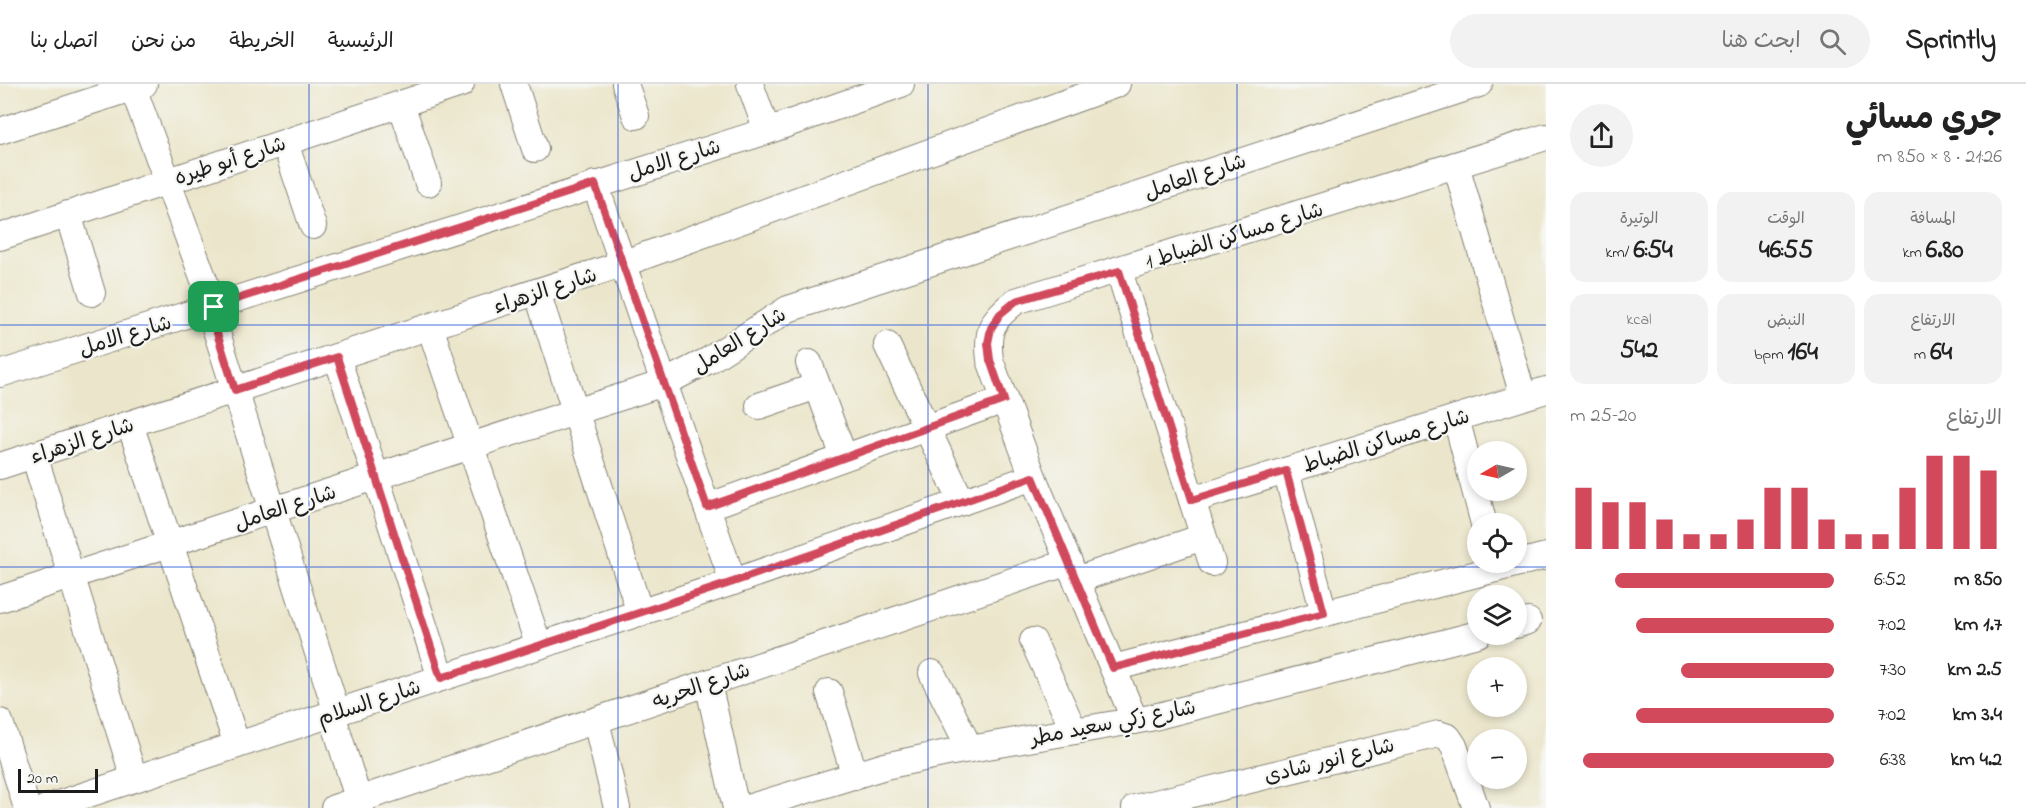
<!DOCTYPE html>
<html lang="ar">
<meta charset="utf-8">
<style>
body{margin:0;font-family:"Indie Flower","Playpen Sans Arabic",sans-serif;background:#f2f2f2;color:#222;direction:rtl;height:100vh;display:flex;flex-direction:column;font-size:22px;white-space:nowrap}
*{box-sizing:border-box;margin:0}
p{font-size:20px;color:#767676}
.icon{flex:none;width:33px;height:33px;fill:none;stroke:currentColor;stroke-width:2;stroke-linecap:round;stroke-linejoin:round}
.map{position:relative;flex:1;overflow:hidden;direction:ltr}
.sheet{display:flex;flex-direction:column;background:#fff;width:480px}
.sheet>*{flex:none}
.needle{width:39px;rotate:261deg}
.buttons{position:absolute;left:1467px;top:357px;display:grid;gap:12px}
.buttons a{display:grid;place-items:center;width:60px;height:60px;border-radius:50%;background:#fff;box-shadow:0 3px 9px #0003;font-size:30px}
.scale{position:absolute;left:18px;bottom:15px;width:80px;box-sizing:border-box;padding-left:6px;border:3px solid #1c1c1c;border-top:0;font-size:16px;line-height:21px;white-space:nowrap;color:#1c1c1c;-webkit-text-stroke:4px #f6f6f2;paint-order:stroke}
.pin{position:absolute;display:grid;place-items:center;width:51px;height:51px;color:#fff;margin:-26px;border-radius:12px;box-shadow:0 3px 9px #0006}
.round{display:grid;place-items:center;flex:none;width:63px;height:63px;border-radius:32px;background:#f2f2f2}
.headline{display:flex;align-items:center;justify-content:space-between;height:102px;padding:0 24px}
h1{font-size:33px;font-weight:700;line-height:45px}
.stats{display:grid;grid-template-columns:repeat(3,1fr);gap:9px;height:102px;padding:6px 24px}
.stats div{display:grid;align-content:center;border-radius:15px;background:#f2f2f2;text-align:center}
.stats b{font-size:26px;font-weight:700}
.stats small{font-size:16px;font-weight:400}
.stats p{font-size:16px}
.chart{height:168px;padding:12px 24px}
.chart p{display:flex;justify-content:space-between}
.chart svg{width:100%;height:108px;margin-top:6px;stroke:#d1495b;stroke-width:6}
ul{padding:0 24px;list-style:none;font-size:20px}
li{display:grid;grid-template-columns:96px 72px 1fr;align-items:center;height:45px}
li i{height:15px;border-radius:8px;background:#d1495b}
header{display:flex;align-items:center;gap:36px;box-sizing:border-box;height:84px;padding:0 30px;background:#fff;border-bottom:2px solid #e0e0e0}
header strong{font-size:28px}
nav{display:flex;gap:33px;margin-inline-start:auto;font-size:21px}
.search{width:420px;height:54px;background:#f2f2f2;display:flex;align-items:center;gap:15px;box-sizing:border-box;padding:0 21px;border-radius:33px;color:#767676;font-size:22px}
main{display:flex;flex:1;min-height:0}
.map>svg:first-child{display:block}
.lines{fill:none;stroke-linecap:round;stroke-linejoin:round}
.minor-casing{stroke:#848174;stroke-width:28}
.minor{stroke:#fff;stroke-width:26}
.route-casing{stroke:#fff;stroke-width:12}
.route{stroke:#d1495b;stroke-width:8}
.grid{fill:none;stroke:#1d4ed8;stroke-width:1.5;stroke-opacity:0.55}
.labels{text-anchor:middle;stroke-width:4.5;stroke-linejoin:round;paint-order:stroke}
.street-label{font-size:21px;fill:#1c1c1c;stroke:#f6f6f2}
</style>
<header>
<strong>Sprintly</strong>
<div class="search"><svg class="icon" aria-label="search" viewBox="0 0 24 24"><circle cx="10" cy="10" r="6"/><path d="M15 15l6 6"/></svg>ابحث هنا</div>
<nav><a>الرئيسية</a><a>الخريطة</a><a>من نحن</a><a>اتصل بنا</a></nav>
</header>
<main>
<section class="sheet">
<div class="headline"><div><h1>جري مسائي</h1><p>21:26 · 8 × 850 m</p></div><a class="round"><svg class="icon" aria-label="share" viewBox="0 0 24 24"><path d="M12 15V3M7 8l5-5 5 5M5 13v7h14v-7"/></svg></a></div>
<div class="stats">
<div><p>المسافة</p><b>6.80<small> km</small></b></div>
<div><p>الوقت</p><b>46:55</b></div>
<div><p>الوتيرة</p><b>6:54<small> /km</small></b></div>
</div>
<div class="stats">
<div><p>الارتفاع</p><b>64<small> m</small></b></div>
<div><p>النبض</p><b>164<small> bpm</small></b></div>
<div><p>kcal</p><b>542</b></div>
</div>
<div class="chart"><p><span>الارتفاع</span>20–25 m</p>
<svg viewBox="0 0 160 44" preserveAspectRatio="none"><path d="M5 44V19M15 44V25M25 44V25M35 44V32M45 44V38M55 44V38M65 44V32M75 44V19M85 44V19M95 44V32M105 44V38M115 44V38M125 44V19M135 44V6M145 44V6M155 44V12"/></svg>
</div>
<ul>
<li><b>850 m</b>6:52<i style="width:83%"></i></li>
<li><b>1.7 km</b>7:02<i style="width:75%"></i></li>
<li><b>2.5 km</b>7:30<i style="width:58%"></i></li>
<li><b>3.4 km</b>7:02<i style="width:75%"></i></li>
<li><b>4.2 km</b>6:38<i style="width:95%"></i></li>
</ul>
</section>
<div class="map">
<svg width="1546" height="724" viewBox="0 0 1546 724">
<rect width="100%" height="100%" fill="#f6f6f2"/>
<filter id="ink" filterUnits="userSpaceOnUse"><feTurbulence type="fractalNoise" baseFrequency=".0167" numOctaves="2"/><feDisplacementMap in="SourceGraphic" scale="12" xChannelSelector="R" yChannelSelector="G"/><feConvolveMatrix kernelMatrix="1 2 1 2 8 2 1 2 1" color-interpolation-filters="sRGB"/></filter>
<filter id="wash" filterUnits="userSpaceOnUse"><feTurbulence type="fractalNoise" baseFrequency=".008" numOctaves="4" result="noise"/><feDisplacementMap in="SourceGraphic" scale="24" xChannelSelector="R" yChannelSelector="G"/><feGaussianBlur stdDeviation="1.35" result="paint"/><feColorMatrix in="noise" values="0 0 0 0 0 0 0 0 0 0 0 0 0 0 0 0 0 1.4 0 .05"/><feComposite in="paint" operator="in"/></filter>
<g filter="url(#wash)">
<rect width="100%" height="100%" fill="#ebe6cb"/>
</g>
<g filter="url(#ink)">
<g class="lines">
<defs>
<g id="minor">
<polyline points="514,0 535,65"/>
<polyline points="625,0 636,32"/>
<polyline points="750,0 767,47"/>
<polyline points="133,4 214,223"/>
<polyline points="401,20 428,99"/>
<polyline points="0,47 144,0"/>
<polyline points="285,59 313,142"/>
<polyline points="1456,81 1523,312"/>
<polyline points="595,100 733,498"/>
<polyline points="68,130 92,209"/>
<polyline points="0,153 461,0"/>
<polyline points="1119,187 1212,479"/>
<polyline points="537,208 640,529"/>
<polyline points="209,224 337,629"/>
<polyline points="430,243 539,562"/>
<polyline points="887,261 962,418"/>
<polyline points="337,273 441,594"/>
<polyline points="809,279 844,373"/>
<polyline points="0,290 767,47 901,0"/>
<polyline points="759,322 817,302"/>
<polyline points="1456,334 1484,440"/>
<polyline points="130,340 237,661"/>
<polyline points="34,371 134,694"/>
<polyline points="0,382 622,180 1117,0"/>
<polyline points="1286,387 1324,529"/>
<polyline points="1192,416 1546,306"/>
<polyline points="707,423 1004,316"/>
<polyline points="1076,496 1203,453"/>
<polyline points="0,515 664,299 709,276 788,225 1479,0"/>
<polyline points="1516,541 1528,537"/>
<polyline points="1033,557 1074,647"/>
<polyline points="1113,584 1546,472"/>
<polyline points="932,589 970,665"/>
<polyline points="708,599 736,724"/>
<polyline points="829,608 855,692"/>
<polyline points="332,630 361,724"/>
<polyline points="596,637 617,724"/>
<path d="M 1135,637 L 1033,393 L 990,276 C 986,246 992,235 1016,217 L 1546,53"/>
<polyline points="0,638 27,724"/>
<polyline points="46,724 733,498 1033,393"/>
<polyline points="334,724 1069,478"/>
<polyline points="748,724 885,682 947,669 1150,634 1478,550"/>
<polyline points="1135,724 1439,650 1448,653 1454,662 1476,724"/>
</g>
</defs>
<use href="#minor" class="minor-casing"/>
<use href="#minor" class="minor"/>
</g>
</g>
<g class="lines" filter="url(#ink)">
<defs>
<polygon id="route" points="595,100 707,423 1004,316 990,276 988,259 991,244 1000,230 1016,217 1119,187 1192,416 1286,387 1324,529 1113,584 1033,393 733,498 441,594 337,273 235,306 209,224"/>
</defs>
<use href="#route" class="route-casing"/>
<use href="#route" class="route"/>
</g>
<path class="grid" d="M 309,0 L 309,724M 618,0 L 618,724M 928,0 L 928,724M 1237,0 L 1237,724M 0,241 L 1546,241M 0,483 L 1546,483"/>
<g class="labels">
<g class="street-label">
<text transform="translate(674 75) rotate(-17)" y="7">شارع الامل</text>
<text transform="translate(230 76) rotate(-18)" y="7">شارع أبو طيره</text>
<text transform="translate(1195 92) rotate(-18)" y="7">شارع العامل</text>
<text transform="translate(1234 151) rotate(-17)" y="7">شارع مساكن الضباط 1</text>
<text transform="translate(545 206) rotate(-18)" y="7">شارع الزهراء</text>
<text transform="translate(125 251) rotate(-17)" y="7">شارع الامل</text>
<text transform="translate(739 256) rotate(-32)" y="7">شارع العامل</text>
<text transform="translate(82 356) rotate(-18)" y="7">شارع الزهراء</text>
<text transform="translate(1386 356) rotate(-17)" y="7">شارع مساكن الضباط</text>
<text transform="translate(285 423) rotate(-18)" y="7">شارع العامل</text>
<text transform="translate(701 601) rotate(-19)" y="7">شارع الحريه</text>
<text transform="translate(369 618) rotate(-18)" y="7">شارع السلام</text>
<text transform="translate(1113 638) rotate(-11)" y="7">شارع زكي سعيد مطر</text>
<text transform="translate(1329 676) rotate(-14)" y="7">شارع انور شادى</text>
</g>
</g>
</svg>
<div class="buttons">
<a><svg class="needle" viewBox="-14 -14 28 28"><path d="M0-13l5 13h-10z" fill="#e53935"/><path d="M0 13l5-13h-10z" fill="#767676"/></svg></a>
<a><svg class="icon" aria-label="locate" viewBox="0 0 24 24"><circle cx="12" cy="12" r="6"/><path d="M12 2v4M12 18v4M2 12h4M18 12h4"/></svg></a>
<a><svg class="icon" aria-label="layers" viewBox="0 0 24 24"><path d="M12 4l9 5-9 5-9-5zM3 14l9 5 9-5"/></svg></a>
<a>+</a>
<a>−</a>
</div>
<div class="scale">20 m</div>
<div class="pin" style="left:214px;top:223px;background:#1e9e55"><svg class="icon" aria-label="arrive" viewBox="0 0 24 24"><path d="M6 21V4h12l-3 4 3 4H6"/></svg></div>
</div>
</main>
